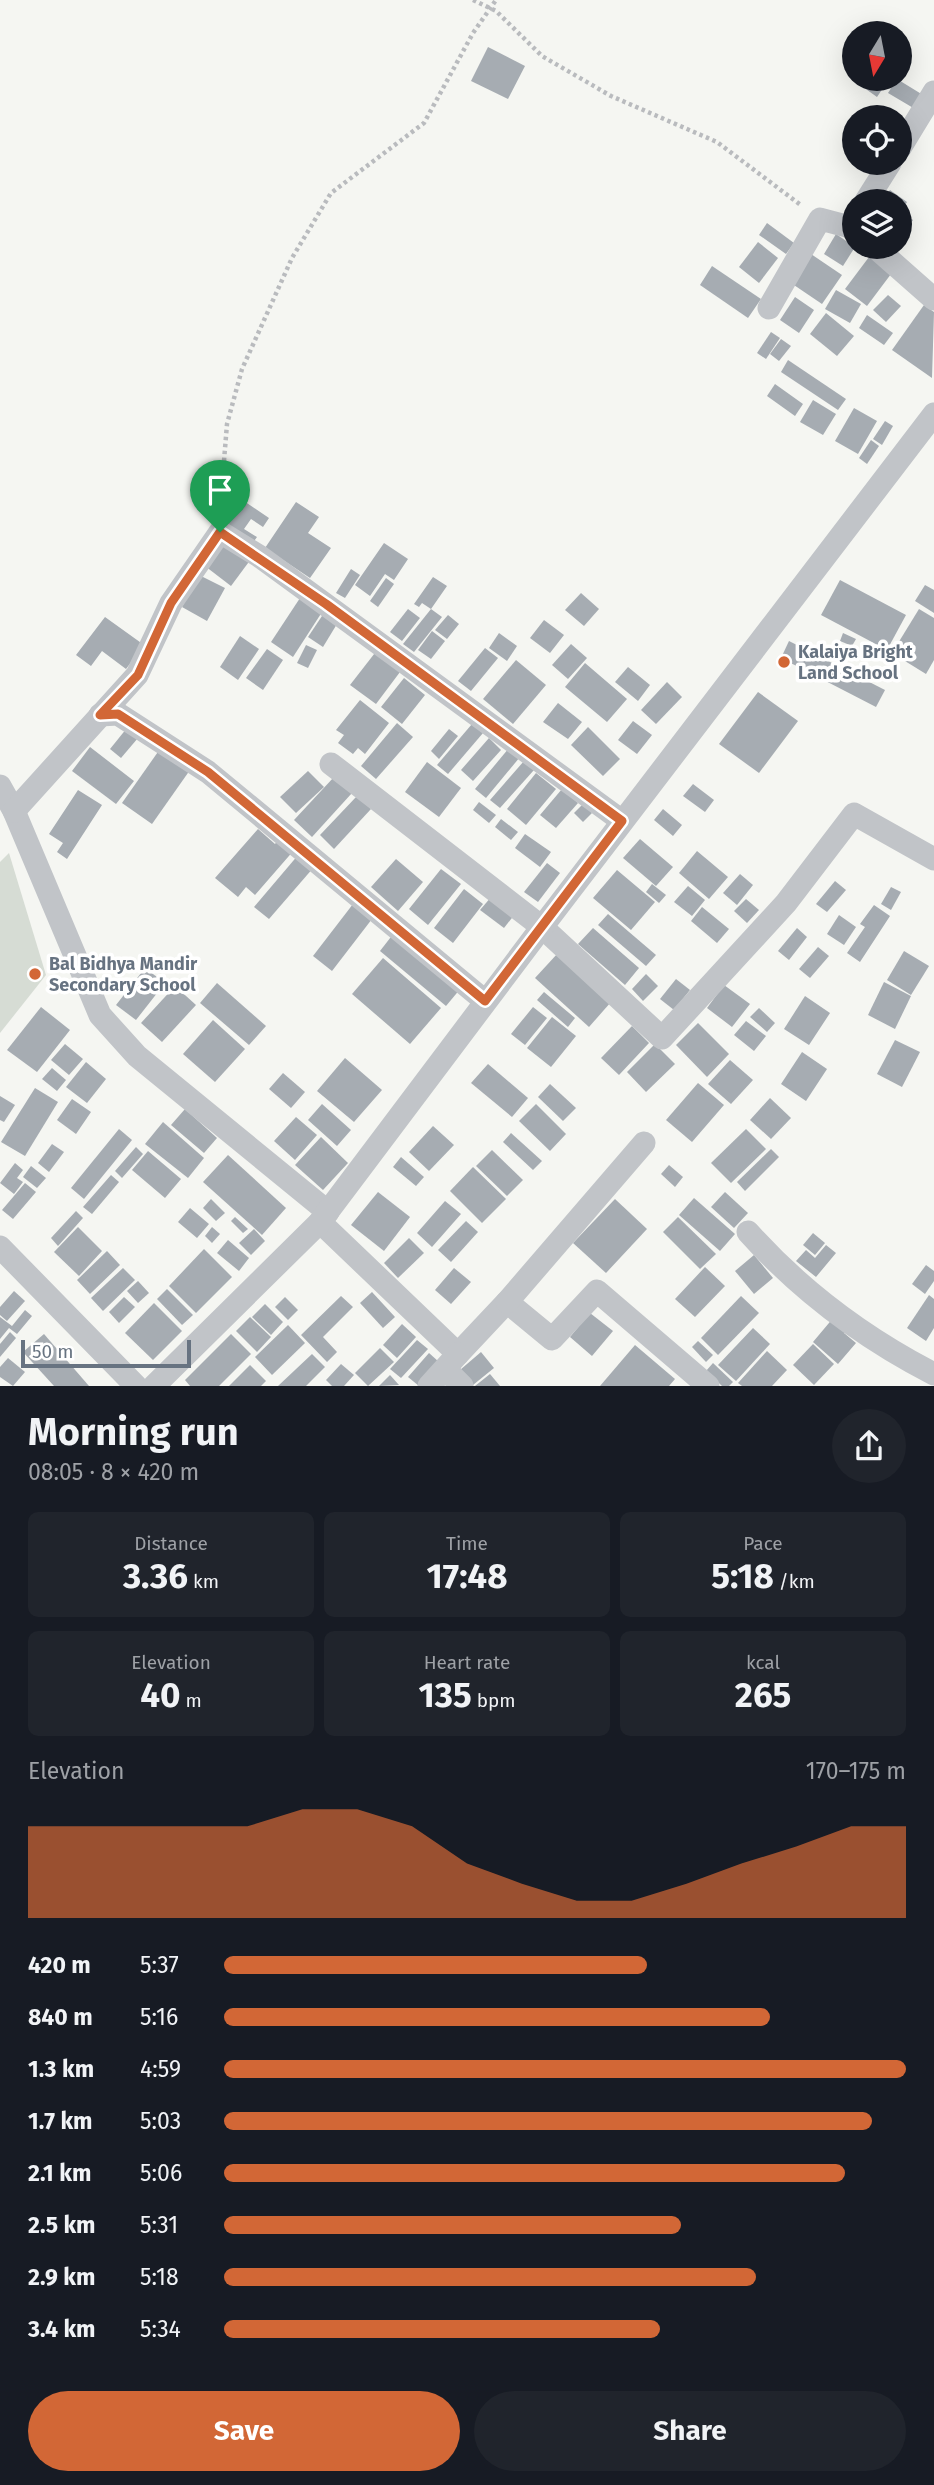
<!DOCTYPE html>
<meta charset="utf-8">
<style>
body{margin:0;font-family:"Fira Sans",sans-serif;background:#20242c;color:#f1f3f6;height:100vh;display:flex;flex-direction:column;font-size:26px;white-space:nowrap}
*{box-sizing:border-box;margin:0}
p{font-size:23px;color:#9ea1a6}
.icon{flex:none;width:38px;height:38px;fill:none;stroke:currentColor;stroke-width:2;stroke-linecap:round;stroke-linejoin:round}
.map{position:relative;height:1386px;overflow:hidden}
.panel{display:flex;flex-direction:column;background:#171b24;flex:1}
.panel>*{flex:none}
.needle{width:46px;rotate:190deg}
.buttons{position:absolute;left:842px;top:21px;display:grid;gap:14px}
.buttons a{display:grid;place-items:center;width:70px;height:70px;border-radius:50%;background:#171b24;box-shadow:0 7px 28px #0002;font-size:35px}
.scale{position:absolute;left:21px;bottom:18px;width:170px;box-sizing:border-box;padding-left:7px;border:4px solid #677381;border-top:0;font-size:19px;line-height:24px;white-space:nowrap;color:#677381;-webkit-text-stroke:5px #fff;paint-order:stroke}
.pin{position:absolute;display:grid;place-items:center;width:60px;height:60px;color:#fff;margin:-72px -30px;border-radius:50% 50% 50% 0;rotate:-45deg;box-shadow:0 0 7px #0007}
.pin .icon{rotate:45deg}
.round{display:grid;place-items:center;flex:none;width:74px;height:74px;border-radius:37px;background:#20242c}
.summary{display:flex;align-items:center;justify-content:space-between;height:119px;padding:0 28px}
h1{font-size:38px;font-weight:700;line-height:52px}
.figures{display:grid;grid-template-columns:repeat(3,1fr);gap:10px;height:119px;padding:7px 28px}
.figures div{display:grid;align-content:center;border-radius:10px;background:#20242c;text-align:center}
.figures b{font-size:35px;font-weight:700}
.figures small{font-size:19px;font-weight:400}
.figures p{font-size:19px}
.chart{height:196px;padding:14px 28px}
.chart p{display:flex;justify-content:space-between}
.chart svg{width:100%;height:126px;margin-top:7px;fill:#d26736;opacity:.7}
.button{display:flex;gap:14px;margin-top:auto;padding:14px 28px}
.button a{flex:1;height:80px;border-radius:42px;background:#d26736;color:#fff;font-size:28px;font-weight:700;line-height:80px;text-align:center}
.button a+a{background:#20242c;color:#f1f3f6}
ul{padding:0 28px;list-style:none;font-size:23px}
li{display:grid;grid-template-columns:112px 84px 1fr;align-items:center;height:52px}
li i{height:18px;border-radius:9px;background:#d26736}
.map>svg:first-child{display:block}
.green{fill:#d6dcd4}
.building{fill:#a6acb2}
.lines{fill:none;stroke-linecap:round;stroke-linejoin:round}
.path{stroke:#b9bbbe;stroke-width:4.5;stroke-dasharray:3.5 3.5;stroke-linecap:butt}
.minor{stroke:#c1c4c8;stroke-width:23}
.route-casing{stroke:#fff;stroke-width:14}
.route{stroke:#d26736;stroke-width:9}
.poi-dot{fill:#d26736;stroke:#fff;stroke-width:2.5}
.labels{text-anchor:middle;stroke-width:7;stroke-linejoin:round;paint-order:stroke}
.poi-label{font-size:18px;font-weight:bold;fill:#677381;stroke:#fff;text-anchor:start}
</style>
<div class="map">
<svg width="934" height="1386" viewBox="0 0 934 1386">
<rect width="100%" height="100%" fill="#f5f6f2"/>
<polygon class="green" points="9,853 46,975 0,1033 0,862"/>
<g class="building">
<polygon points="488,47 525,66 508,99 471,81"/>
<polygon points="854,70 854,79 889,79 877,97 849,77"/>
<polygon points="897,79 923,95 915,109 888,93"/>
<polygon points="890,190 907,202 901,212 913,220 900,239 900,201 882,201"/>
<polygon points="767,223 794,243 786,254 759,235"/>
<polygon points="836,234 855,247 843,266 824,254"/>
<polygon points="758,242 778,258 759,283 739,267"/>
<polygon points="808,252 842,275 822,304 788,281"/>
<polygon points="872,253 894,270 867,306 845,289"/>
<polygon points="712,266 761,299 748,318 700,285"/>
<polygon points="836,290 861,304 850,323 825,309"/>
<polygon points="888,295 901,306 886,322 873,310"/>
<polygon points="795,297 814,310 799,333 780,320"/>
<polygon points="924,305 934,312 932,378 892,350"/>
<polygon points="826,313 854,336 837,356 810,334"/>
<polygon points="867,315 893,333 884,345 859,328"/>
<polygon points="771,332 780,338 766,359 757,353"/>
<polygon points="781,339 791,346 779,361 770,354"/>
<polygon points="788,360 846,399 838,410 781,372"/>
<polygon points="775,384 803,404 795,416 767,396"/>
<polygon points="813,400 836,414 823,435 800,422"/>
<polygon points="854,408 877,421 858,454 835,441"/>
<polygon points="885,421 893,426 882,445 873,439"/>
<polygon points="871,440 879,446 867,464 859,458"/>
<polygon points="241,499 269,518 263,527 251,519 244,529 257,537 250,547 222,528"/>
<polygon points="296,502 319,517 308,533 331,548 310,578 265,548"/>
<polygon points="221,537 251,559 231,586 201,563"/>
<polygon points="384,543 408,559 394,580 385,574 370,596 355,585"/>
<polygon points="351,569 360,575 345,598 336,593"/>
<polygon points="199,575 225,588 207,621 182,607"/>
<polygon points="433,577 447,586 431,609 422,603 419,607 414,604"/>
<polygon points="386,578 394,584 378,607 370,601"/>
<polygon points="840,580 906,615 887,650 821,615"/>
<polygon points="925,585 934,590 934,613 915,601"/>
<polygon points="581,593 599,609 584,626 565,610"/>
<polygon points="302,595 324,609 293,657 271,642"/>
<polygon points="408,609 420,618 402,641 390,632"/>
<polygon points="431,609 442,617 414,652 403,644"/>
<polygon points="919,609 934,618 934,660 926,674 892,653"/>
<polygon points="326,610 340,619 323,647 308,637"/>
<polygon points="448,615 459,624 447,639 435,630"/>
<polygon points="105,617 144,645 126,669 102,651 91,666 76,655"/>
<polygon points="544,620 564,635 550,653 530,638"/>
<polygon points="432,631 445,641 431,659 418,650"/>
<polygon points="499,633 517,646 507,661 489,648"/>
<polygon points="843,633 856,639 852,646 840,641"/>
<polygon points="240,636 259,649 238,680 220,667"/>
<polygon points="789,641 885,690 876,707 781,658"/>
<polygon points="571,644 587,658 568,679 552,665"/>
<polygon points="306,645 317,650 308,668 297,663"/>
<polygon points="485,648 498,658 471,691 458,681"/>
<polygon points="267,649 283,660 263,690 246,678"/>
<polygon points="378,649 403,668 376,704 350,685"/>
<polygon points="516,660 546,685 513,724 483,699"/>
<polygon points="585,663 627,699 607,722 565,687"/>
<polygon points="628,667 650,685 638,701 615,682"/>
<polygon points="404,678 425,695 402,724 381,707"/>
<polygon points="667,682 682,697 656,724 641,710"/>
<polygon points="758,692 798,721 759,773 719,744"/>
<polygon points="360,700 389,723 365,754 358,748 353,754 338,743 344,735 336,730"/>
<polygon points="558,703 582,722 568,739 543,722"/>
<polygon points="633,721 652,735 637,754 618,740"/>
<polygon points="397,723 413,737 376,779 361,766"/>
<polygon points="472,724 483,733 448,774 437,765"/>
<polygon points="588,727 620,759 603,776 571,745"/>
<polygon points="127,728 138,738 121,758 110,749"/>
<polygon points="449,729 458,736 439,759 431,751"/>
<polygon points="489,738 501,750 473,781 461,770"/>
<polygon points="90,747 134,781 116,804 72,771"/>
<polygon points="509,748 520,757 486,798 475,789"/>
<polygon points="160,749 190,770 152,824 122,803"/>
<polygon points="524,761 534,770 500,808 490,800"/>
<polygon points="427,762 461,788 439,817 405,792"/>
<polygon points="308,771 324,787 296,813 280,797"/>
<polygon points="536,773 556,789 526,825 507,809"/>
<polygon points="334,777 352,793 312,837 294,820"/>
<polygon points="693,784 714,800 705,812 683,796"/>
<polygon points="562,789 578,803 556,828 540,815"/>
<polygon points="78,790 102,805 67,859 57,852 63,843 49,834"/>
<polygon points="357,796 371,809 334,849 320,835"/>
<polygon points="479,802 496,815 489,823 473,810"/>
<polygon points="583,804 592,813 583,822 574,813"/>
<polygon points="663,809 682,825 673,836 654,820"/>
<polygon points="501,819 518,832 511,840 495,827"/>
<polygon points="258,829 275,844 281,836 295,849 255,895 246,887 238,897 215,878"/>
<polygon points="525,834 551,852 540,867 515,848"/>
<polygon points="640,839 673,867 656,886 623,858"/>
<polygon points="697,851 728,877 709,899 679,873"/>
<polygon points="299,854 314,867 269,919 254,907"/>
<polygon points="396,859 423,882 398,911 371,887"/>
<polygon points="547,863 560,873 538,902 524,892"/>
<polygon points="441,869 461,884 428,925 409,909"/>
<polygon points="617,870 655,902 631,930 593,898"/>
<polygon points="740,874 753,885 737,905 723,893"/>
<polygon points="835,881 846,890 827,912 816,904"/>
<polygon points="652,884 666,895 659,903 646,892"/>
<polygon points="688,886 705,900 692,916 674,902"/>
<polygon points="891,887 901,892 891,910 881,904"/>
<polygon points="464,889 483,904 453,943 434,928"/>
<polygon points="492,896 515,914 504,928 480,910"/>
<polygon points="746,899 759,910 747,923 734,911"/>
<polygon points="353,904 372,919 332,971 313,956"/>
<polygon points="874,905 890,916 860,962 847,953 865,927 860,924"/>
<polygon points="702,907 729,929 717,943 691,921"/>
<polygon points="608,914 656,955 646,966 598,925"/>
<polygon points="839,915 856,927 844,945 827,934"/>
<polygon points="593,928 639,968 625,985 578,944"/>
<polygon points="797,928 807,937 789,960 778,951"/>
<polygon points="394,933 461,988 446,1006 380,951"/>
<polygon points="818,947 829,956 810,978 799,969"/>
<polygon points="904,951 929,966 911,995 887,980"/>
<polygon points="558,953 611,1002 589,1027 535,978"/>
<polygon points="383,958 441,1008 410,1044 352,994"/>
<polygon points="145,968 165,983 136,1020 116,1005"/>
<polygon points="646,974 658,986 643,1001 632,989"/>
<polygon points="676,979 690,990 674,1010 660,999"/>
<polygon points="884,982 911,996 895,1029 868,1015"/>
<polygon points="217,983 266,1026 249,1045 200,1003"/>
<polygon points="724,985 750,1004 732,1027 707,1008"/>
<polygon points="175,986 196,1005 162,1042 141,1023"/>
<polygon points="544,992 575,1018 568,1027 537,1000"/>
<polygon points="805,996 830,1013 809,1045 784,1029"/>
<polygon points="41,1007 70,1030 37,1072 7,1050"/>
<polygon points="533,1007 547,1018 525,1045 511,1034"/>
<polygon points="759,1008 775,1023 767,1032 750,1017"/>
<polygon points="552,1017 576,1036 551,1067 527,1048"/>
<polygon points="213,1020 245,1049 215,1082 183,1054"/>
<polygon points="746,1021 766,1036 754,1051 734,1035"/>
<polygon points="698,1023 729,1054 707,1077 676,1045"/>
<polygon points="632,1026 649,1043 619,1075 601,1058"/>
<polygon points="895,1040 920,1052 902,1087 877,1074"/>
<polygon points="65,1044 83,1059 69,1075 51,1060"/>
<polygon points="655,1044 675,1064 646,1092 627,1072"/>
<polygon points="802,1052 827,1069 806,1101 781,1084"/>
<polygon points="345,1058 382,1090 354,1122 317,1091"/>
<polygon points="730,1060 753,1080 731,1104 708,1084"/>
<polygon points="86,1062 106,1079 87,1103 66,1087"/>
<polygon points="488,1064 528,1098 512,1117 471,1083"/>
<polygon points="52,1068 66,1080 57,1091 42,1079"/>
<polygon points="283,1073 305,1092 291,1108 269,1089"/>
<polygon points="698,1083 724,1105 692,1142 666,1120"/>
<polygon points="550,1084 576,1108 563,1121 538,1097"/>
<polygon points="35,1088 58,1102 25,1156 1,1142"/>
<polygon points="0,1096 15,1105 4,1122 0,1120"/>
<polygon points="770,1098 791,1118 771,1139 750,1120"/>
<polygon points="72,1099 91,1112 76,1134 57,1120"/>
<polygon points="322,1104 351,1130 337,1146 308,1120"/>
<polygon points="536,1104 566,1134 550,1151 519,1121"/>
<polygon points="185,1109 217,1138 204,1153 171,1125"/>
<polygon points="296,1117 317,1135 295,1160 274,1141"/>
<polygon points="163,1122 204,1158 188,1178 145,1144"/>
<polygon points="433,1126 454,1145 429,1171 409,1152"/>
<polygon points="119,1129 132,1140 84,1199 71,1188"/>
<polygon points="746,1129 766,1149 731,1183 711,1163"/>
<polygon points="511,1133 542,1161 533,1170 503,1142"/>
<polygon points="321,1137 348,1163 323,1190 295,1165"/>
<polygon points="52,1144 64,1152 49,1172 38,1163"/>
<polygon points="136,1147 143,1154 122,1178 115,1171"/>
<polygon points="771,1149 779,1157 745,1191 737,1182"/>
<polygon points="492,1150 523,1180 507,1196 476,1166"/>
<polygon points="148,1151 181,1179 165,1198 132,1170"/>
<polygon points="228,1155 286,1208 262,1235 203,1182"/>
<polygon points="401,1157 424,1177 416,1186 393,1167"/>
<polygon points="15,1163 23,1170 17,1178 23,1182 14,1194 0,1183"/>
<polygon points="669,1165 683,1177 675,1187 661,1174"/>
<polygon points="31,1166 46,1178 37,1188 23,1177"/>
<polygon points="473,1167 506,1199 482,1223 450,1191"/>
<polygon points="111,1175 119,1182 92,1214 83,1207"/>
<polygon points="25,1183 36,1192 13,1219 2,1210"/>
<polygon points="378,1192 410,1217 384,1251 351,1225"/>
<polygon points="725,1192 748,1213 734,1228 711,1207"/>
<polygon points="694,1198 735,1234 720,1251 679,1215"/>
<polygon points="211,1199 225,1213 216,1221 203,1208"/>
<polygon points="615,1199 647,1229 606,1273 573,1243"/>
<polygon points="445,1201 461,1214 432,1247 417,1233"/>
<polygon points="190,1208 209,1224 197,1238 178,1222"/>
<polygon points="76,1211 83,1218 58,1246 51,1238"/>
<polygon points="235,1217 248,1229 243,1233 231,1221"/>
<polygon points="678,1217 716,1254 700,1269 663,1232"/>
<polygon points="466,1221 478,1232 451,1262 438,1250"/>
<polygon points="78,1227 102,1251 79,1276 54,1252"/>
<polygon points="212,1227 220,1234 212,1243 205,1236"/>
<polygon points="254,1229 265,1241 251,1255 239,1243"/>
<polygon points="813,1233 825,1243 815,1255 803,1245"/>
<polygon points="409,1238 424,1253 398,1278 384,1263"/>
<polygon points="228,1240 249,1258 239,1271 217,1253"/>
<polygon points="826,1245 836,1253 816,1277 796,1261 806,1250 815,1258"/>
<polygon points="204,1249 232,1277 196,1313 169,1286"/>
<polygon points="107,1251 120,1265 90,1294 77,1280"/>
<polygon points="754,1255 773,1278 754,1294 735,1271"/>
<polygon points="926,1265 934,1271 934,1281 925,1294 912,1284"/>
<polygon points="705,1267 725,1286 695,1317 675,1299"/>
<polygon points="123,1268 135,1280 103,1311 91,1298"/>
<polygon points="454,1268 471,1282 451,1304 435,1290"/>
<polygon points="138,1281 149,1293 138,1303 127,1291"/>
<polygon points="167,1289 193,1315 182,1325 157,1299"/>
<polygon points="14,1291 25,1301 7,1321 0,1315 0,1307"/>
<polygon points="372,1292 395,1317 383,1328 360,1303"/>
<polygon points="929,1295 934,1299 934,1328 926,1341 907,1328"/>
<polygon points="341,1296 353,1307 323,1337 337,1352 327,1362 301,1335"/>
<polygon points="741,1296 759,1313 718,1355 701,1338"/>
<polygon points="124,1297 135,1307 119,1323 109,1312"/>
<polygon points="285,1297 298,1310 288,1320 275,1307"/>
<polygon points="154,1303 182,1331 153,1360 125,1333"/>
<polygon points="265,1304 283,1322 271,1335 252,1317"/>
<polygon points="25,1310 32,1316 17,1334 9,1328 0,1339 0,1317 12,1326"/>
<polygon points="590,1313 613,1331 592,1356 570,1337"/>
<polygon points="250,1317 271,1337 257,1352 236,1331"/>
<polygon points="834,1317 848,1329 844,1333 856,1343 838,1364 813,1342"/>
<polygon points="402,1324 416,1337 397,1358 383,1345"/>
<polygon points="288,1325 305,1343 272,1375 255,1357"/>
<polygon points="753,1328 770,1344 736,1381 718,1365"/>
<polygon points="10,1332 16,1338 0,1357 0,1344"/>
<polygon points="44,1334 89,1386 54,1386 23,1352"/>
<polygon points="231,1334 251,1354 219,1386 190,1386 185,1380"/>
<polygon points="417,1340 428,1349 401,1378 390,1369"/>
<polygon points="698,1341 713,1355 706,1362 692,1347"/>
<polygon points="813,1344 834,1364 814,1385 793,1365"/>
<polygon points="635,1345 675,1379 669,1386 600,1386"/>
<polygon points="380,1348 394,1362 368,1386 355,1373"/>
<polygon points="767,1351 787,1370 772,1386 742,1386 738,1383"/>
<polygon points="481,1352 494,1368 473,1385 460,1370"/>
<polygon points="429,1353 439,1362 419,1386 408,1377"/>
<polygon points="312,1354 325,1367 306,1386 278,1386"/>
<polygon points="8,1358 25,1372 13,1386 0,1377 0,1367"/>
<polygon points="713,1363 733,1382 729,1386 722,1386 706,1371"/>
<polygon points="341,1364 354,1375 344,1386 332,1386 326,1380"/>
<polygon points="250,1365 266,1381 261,1386 229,1386"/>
<polygon points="490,1374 500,1386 475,1386"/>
<polygon points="390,1375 399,1385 379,1386"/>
</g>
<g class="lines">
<g class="path">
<polyline points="473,0 496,11 542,56 611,96 717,142 802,206"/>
<polyline points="220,510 227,424 242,369 292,258 331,193 424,123 473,33 496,0"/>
</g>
<g class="minor">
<polyline points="900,148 934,92"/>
<polyline points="866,201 890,163"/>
<polyline points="875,247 934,299"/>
<polyline points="769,308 820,219 854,228"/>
<polyline points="100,715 118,714 208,772 485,1001"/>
<polyline points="331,764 542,927 662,1038 786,903 854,814 934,859"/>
<polyline points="0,786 14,811 100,1015 137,1056 328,1212"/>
<polyline points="14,811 137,675 171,603 220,532 259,556 622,821"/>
<polyline points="320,1222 458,1354 507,1302 552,1339 597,1291 708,1386"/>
<path d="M 748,1232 C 801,1291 864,1338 934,1374"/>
<polyline points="0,1247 136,1386"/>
<polyline points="507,1302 644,1143"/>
<polyline points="445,1369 462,1386"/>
<polyline points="154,1386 320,1222 542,927 934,414"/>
<polyline points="429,1386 458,1354"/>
</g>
</g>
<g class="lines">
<defs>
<polygon id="route" points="220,532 326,604 622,821 485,1001 208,772 118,714 100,715 138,675 171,603"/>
</defs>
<use href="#route" class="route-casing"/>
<use href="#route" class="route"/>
</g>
<g class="poi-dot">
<circle cx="784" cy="662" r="7"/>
<circle cx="35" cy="974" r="7"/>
</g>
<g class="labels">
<g class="poi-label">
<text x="798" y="658">Kalaiya Bright<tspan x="798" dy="21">Land School</tspan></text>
<text x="49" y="970">Bal Bidhya Mandir<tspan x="49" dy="21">Secondary School</tspan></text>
</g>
</g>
</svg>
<div class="buttons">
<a><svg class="needle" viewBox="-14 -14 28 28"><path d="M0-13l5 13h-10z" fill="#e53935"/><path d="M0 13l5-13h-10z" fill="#9ea1a6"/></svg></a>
<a><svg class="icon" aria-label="locate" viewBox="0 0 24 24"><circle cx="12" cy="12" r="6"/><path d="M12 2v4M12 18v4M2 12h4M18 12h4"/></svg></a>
<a><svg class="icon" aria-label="layers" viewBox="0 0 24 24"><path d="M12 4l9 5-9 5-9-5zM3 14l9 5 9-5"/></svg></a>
</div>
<div class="scale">50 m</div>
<div class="pin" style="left:220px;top:532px;background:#1e9e55"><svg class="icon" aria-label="arrive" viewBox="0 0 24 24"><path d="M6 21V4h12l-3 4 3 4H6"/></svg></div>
</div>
<section class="panel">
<div class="summary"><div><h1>Morning run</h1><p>08:05 · 8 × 420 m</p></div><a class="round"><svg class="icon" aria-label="share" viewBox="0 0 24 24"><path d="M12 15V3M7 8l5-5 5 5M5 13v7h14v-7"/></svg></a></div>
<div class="figures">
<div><p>Distance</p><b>3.36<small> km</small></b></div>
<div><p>Time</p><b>17:48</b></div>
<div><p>Pace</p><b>5:18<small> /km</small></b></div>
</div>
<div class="figures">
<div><p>Elevation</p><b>40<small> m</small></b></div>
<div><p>Heart rate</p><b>135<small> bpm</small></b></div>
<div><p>kcal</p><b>265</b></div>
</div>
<div class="chart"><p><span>Elevation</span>170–175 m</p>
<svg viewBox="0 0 160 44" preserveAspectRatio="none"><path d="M0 44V12L10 12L20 12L30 12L40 12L50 6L60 6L70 12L80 25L90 32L100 38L110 38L120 32L130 25L140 19L150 12L160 12V44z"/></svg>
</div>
<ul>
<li><b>420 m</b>5:37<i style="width:62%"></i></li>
<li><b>840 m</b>5:16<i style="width:80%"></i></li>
<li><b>1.3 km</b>4:59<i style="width:100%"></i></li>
<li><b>1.7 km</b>5:03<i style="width:95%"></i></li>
<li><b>2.1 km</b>5:06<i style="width:91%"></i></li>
<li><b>2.5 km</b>5:31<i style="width:67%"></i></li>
<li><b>2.9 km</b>5:18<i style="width:78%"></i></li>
<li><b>3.4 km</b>5:34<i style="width:64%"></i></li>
</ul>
<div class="button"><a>Save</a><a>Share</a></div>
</section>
